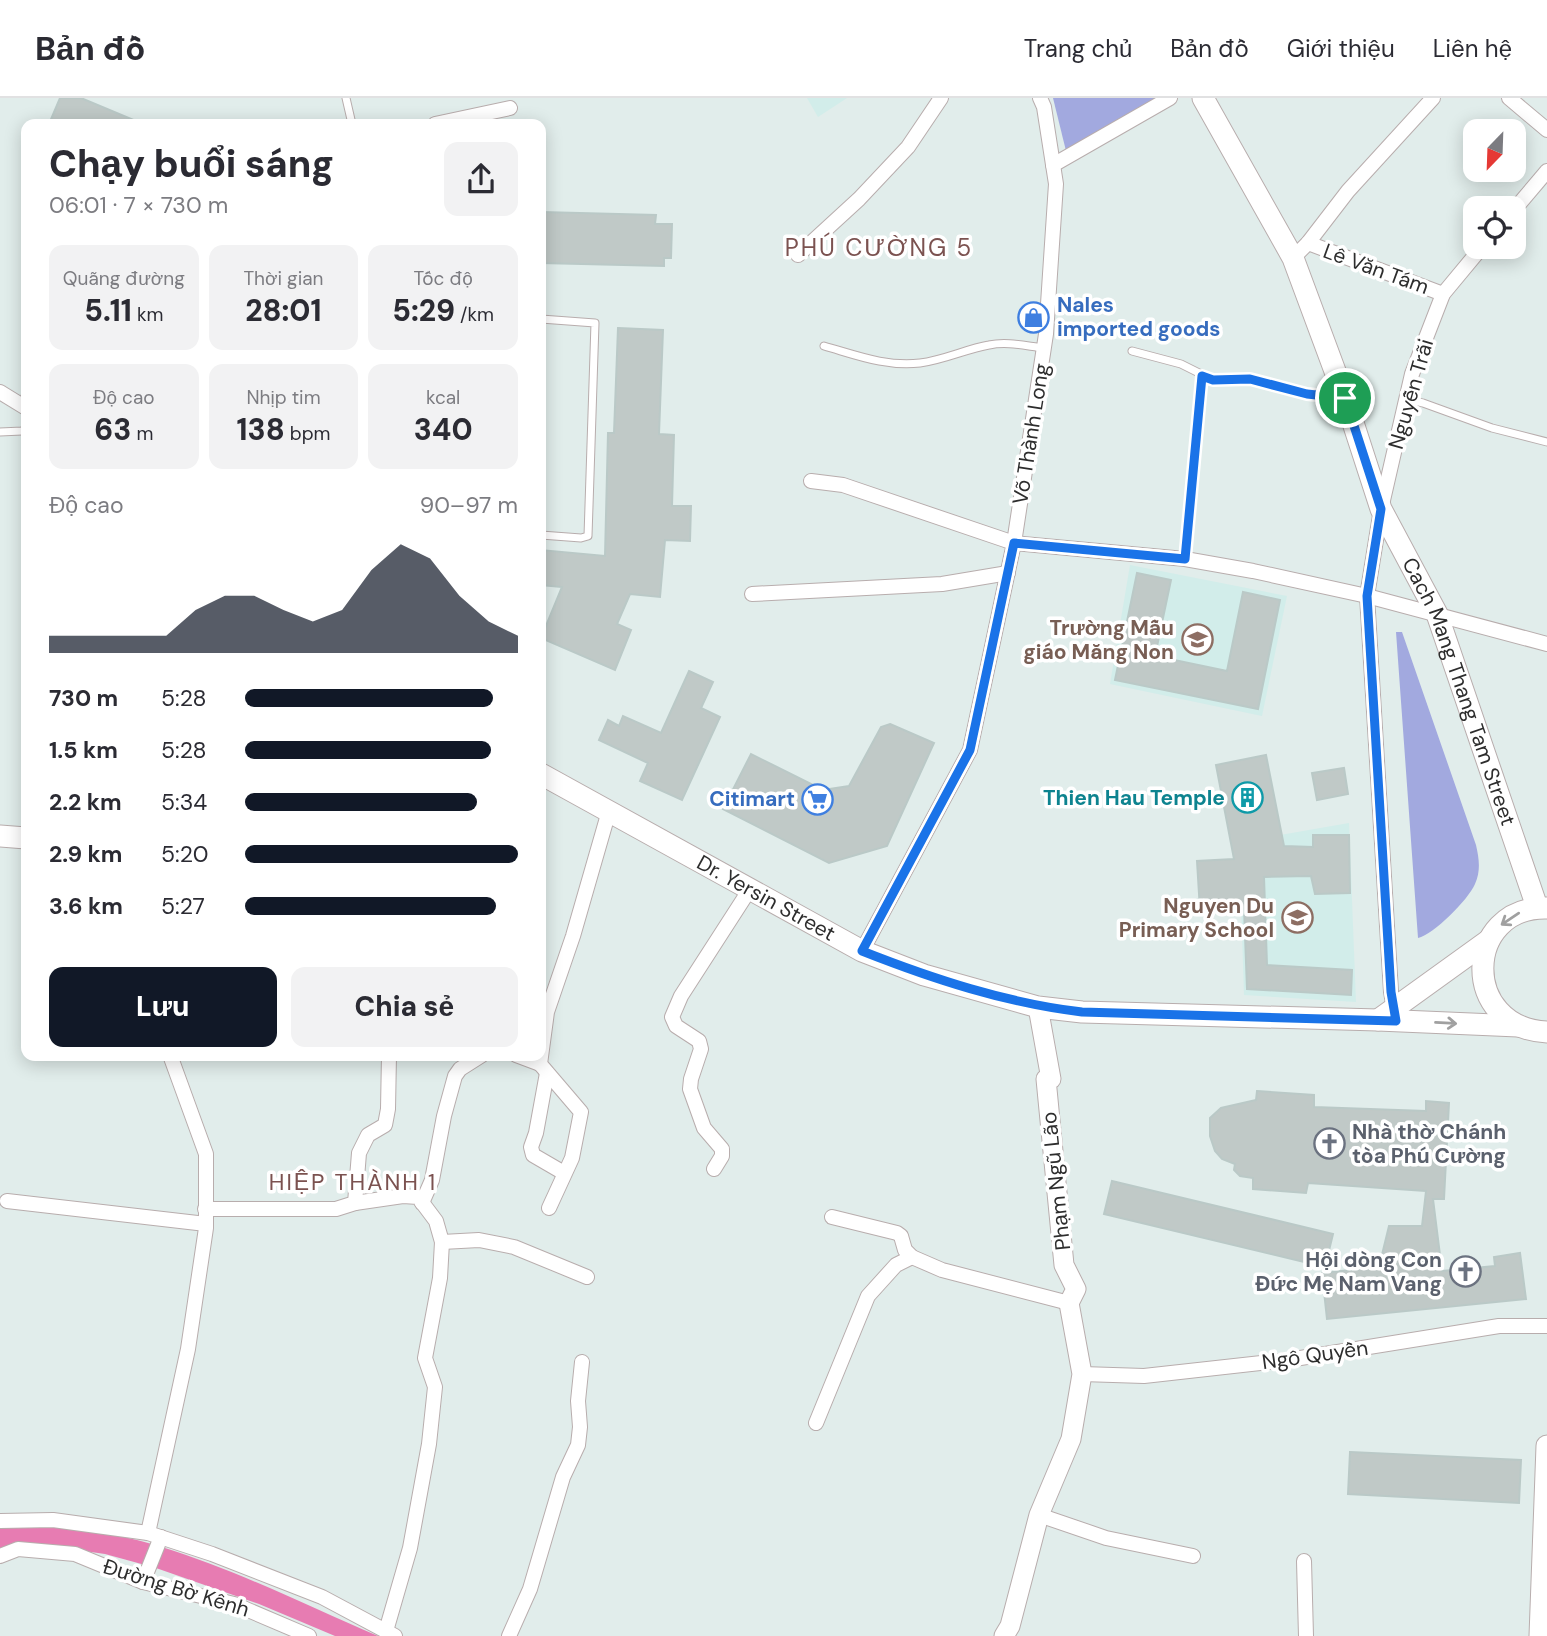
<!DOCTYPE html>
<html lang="vi">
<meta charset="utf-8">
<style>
body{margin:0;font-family:"DM Sans",sans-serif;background:#f2f2f3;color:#2b2b33;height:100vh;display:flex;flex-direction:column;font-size:26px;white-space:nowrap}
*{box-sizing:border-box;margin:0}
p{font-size:23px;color:#7c7c81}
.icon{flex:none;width:38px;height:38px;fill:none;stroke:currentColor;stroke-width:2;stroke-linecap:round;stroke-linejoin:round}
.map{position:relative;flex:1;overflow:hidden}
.sheet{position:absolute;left:21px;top:21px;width:525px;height:942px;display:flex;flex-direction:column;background:#fff;border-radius:14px;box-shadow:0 4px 18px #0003}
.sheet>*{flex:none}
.needle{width:46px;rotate:203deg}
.controls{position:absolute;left:1463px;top:21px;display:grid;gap:14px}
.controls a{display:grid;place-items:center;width:63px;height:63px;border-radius:14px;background:#fff;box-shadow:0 4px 18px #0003;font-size:35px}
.pin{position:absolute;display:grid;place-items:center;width:60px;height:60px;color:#fff;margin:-30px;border:4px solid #fff;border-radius:50%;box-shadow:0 2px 7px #0007}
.round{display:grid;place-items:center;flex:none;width:74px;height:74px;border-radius:14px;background:#f2f2f3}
.overview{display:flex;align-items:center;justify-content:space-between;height:119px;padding:0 28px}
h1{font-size:38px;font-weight:800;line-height:52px}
.metrics{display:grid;grid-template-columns:repeat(3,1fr);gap:10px;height:119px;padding:7px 28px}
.metrics div{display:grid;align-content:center;border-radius:14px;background:#f2f2f3;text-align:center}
.metrics b{font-size:30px;font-weight:800}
.metrics small{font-size:19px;font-weight:400}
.metrics p{font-size:19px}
.chart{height:196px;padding:14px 28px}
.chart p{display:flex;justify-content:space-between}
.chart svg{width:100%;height:126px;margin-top:7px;fill:#111827;opacity:.7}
.cta{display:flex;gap:14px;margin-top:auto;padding:14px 28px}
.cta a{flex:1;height:80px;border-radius:14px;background:#111827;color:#fff;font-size:28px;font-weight:800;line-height:80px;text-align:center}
.cta a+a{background:#f2f2f3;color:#2b2b33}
ul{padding:0 28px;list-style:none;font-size:23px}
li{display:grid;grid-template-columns:112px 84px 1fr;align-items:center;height:52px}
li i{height:18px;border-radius:9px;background:#111827}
header{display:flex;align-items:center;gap:42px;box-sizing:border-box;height:98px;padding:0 35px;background:#fff;border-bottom:2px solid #e1e1e2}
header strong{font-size:33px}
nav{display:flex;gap:38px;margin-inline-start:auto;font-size:24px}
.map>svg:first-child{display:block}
.education{fill:#d2edea}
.green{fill:#a2a9df}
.water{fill:#e77cb2}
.building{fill:#c0c9c7;stroke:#bac9c7;stroke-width:2}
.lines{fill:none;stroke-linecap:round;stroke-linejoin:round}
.service-casing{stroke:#b8adad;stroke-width:9}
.minor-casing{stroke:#b8adad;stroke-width:16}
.tertiary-casing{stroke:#b8adad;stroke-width:21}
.secondary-casing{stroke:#b8adad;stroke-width:23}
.service{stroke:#fff;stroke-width:7}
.minor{stroke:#fff;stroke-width:14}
.tertiary{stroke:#fff;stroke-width:19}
.secondary{stroke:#fff;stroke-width:21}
.oneway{stroke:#a0a0a0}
.route-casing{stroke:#fff;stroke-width:14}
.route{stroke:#1a73e8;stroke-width:9}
.labels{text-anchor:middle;stroke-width:7;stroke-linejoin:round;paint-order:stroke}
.street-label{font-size:21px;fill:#2d2d2d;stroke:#fff}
.shop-label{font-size:21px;font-weight:bold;fill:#366cbe;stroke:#fff;text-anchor:start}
.education-label{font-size:21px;font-weight:bold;fill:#785e54;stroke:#fff;text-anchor:end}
.culture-label{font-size:21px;font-weight:bold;fill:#0d838f;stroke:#fff;text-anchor:end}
.worship-label{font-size:21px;font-weight:bold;fill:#5b616d;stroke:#fff;text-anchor:start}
.neighbourhood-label{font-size:23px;letter-spacing:2px;fill:#7b5250;stroke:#fff}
.quarter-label{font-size:24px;letter-spacing:2px;fill:#7b5250;stroke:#fff}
</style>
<header>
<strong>Bản đồ</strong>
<nav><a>Trang chủ</a><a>Bản đồ</a><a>Giới thiệu</a><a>Liên hệ</a></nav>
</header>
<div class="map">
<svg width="1547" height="1538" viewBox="0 0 1547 1538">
<rect width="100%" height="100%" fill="#e1edeb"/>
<g class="education">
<polygon points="807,0 847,0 818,19"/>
<polygon points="1130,467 1287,498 1262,618 1110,586"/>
<polygon points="1349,725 1356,904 1244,897 1239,744"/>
</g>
<g class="green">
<polygon points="1053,0 1168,0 1067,57"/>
<path d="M 1396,534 L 1402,534 L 1476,747 C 1479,760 1481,773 1475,786 C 1468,802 1434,836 1418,840 Z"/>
</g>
<path class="water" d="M 4,1429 C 25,1430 47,1428 68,1430 C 174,1439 281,1497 378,1538 L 335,1538 L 259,1506 L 156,1470 L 105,1456 L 35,1446 L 0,1451 L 0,1431 Z"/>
<g class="building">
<polygon points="60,0 81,0 143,26 49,26"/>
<polygon points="541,114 656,117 655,126 672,126 671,160 664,160 664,168 541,165"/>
<polygon points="618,230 663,232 659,336 674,337 672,408 691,408 690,443 665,442 660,499 630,496 617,526 631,532 615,572 541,540 562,489 541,487 541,452 605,458 608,335 614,335"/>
<polygon points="1137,475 1171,482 1155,558 1227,573 1243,494 1280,502 1258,611 1115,582"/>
<polygon points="689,573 713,584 701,610 720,619 682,702 640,683 648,665 599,642 608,622 619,628 623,618 661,635"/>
<polygon points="890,626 934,645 887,748 829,765 723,711 751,656 823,692 849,688 881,629"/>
<polygon points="1266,657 1284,748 1313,749 1313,737 1349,737 1350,795 1315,796 1311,778 1264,779 1267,867 1352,872 1351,897 1247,891 1244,810 1200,812 1197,763 1234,761 1216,667"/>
<polygon points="1344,670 1348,696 1317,702 1312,675"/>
<polygon points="1257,993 1314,997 1314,1009 1426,1013 1426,1003 1449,1005 1444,1101 1433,1101 1442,1173 1495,1168 1494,1159 1520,1155 1526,1201 1327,1221 1322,1175 1379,1169 1389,1128 1422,1128 1426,1093 1308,1085 1306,1095 1253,1091 1253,1080 1240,1078 1234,1072 1235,1066 1222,1061 1215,1053 1210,1038 1210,1020 1221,1010 1256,1002"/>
<polygon points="1112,1083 1333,1136 1325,1169 1104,1116"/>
<polygon points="1350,1354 1521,1362 1519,1405 1348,1396"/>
</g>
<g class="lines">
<defs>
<g id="service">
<polyline points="346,0 352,26"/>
<polyline points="541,221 595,225 588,438 581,440 541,437"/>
<path d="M 824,248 C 856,257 886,269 920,265 C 944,262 966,251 989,247 C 1007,243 1026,248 1044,250"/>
<polyline points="1132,253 1181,266 1213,282 1250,281 1307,297 1341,300"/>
<polyline points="1407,301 1423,305 1492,330 1547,344"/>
<polyline points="21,307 26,296"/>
<polyline points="0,334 22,333 26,330"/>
<polyline points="1185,461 1202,278"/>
</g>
<g id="minor">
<polyline points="1509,0 1547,32"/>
<polyline points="435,26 510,10"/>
<polyline points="1053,67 1170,0"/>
<polyline points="1514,112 1547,73"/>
<polyline points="1308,145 1443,196"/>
<polyline points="798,157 859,101 908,49 941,0"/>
<polyline points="1293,160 1308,145 1348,93 1433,0"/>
<polyline points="0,294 26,310"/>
<polyline points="811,383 843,387 1014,445 1185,461 1253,473 1367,498 1547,546"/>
<polyline points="752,496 942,486 1008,475"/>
<polyline points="862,853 970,652 1014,445 1046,236 1056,86 1044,9 1040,0"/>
<polyline points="1395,917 1391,894 1367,498 1381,411 1412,276 1443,196 1482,149"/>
<polyline points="516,957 540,966"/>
<polyline points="547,975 536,1035 531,1049 533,1057 564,1075"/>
<polyline points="714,1071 722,1058 722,1051 704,1030 690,991 691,981 701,951 699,943 676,928 672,919 681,898 750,791"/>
<polyline points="7,1103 206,1126"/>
<polyline points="355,1105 403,1098 418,1099 436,1123 442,1144 440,1180 425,1260 435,1289 429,1346 410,1450 386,1533"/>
<polyline points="422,1105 432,1082 444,1018 455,978 460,971 482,957"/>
<polyline points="549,1110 572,1060 581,1014 540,966 547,914 573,838 609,713"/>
<polyline points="205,1111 336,1111 355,1105 359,1055 368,1037 385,1027 388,1011 389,957"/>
<polyline points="832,1119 897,1135 901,1138 905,1152 912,1159 942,1172 1069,1205"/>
<polyline points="442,1144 479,1142 514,1149 587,1179"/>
<polyline points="1082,1276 1144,1278 1288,1262 1499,1228 1547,1228"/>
<polyline points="816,1325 868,1198 896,1167 912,1159"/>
<polyline points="1039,1417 1106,1440 1193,1458"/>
<polyline points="0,1423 53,1422 148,1435 212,1456 322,1499 395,1538"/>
<polyline points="148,1435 188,1251 206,1130 206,1056 170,957"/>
<polyline points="0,1458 18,1451 75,1456 143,1484 234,1506 309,1538"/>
<polyline points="1304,1463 1306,1538"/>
<polyline points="143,1484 161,1439"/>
<polyline points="509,1538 530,1491 563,1379 578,1347 580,1329 578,1303 582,1264"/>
</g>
<polyline id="tertiary" points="1004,1538 1010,1528 1039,1417 1071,1341 1082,1276 1069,1205 1076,1191 1064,1167 1046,981 1051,981 1038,909"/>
<g id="secondary">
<path id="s1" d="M 1203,0 L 1293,160 L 1345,300 L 1381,411 L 1437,516 L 1537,809"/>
<path id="s2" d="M 541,676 L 862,853 L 924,877 L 1038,909 L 1082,914 L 1378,922 L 1518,928"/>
<polyline points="0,738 26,740"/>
<path d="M 1547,810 C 1463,808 1460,930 1547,934"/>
<polyline points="1378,922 1489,842"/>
<polyline points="1540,1538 1547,1348"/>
</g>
</defs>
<use href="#service" class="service-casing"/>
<use href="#minor" class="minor-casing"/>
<use href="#tertiary" class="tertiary-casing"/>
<use href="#secondary" class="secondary-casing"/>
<use href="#service" class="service"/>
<use href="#minor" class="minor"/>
<use href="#tertiary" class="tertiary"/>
<use href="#secondary" class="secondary"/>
</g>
<defs><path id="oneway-shaft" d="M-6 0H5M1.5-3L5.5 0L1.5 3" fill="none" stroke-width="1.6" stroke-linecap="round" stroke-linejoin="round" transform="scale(1.75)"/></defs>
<g class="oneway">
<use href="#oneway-shaft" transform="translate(1510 821) rotate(146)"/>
<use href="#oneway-shaft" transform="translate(1446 925) rotate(3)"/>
</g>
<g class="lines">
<defs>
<path id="route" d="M 1202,278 L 1213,282 L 1250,281 L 1307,296 L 1345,300 L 1381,411 L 1367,498 L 1391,894 L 1396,923 L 1082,914 C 1006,905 933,881 862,853 L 970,652 L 1014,445 L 1185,461 Z"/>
</defs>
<use href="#route" class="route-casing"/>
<use href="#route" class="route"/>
</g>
<defs>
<symbol id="shop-ring" viewBox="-11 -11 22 22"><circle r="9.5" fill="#fff" stroke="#3f7fe0" stroke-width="1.5"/><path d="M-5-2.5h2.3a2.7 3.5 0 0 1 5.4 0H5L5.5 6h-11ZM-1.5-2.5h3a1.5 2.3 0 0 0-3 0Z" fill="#3f7fe0"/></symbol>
<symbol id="school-ring" viewBox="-11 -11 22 22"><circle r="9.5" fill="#fff" stroke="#8d6e63" stroke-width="1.5"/><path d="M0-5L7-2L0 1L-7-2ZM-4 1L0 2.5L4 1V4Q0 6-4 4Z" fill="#8d6e63"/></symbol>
<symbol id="building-ring" viewBox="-11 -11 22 22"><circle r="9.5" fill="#fff" stroke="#0f9aa8" stroke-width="1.5"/><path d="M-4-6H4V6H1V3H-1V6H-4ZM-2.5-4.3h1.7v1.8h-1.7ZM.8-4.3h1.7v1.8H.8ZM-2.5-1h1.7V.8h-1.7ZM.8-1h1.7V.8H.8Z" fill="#0f9aa8"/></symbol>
<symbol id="supermarket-ring" viewBox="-11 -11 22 22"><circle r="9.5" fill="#fff" stroke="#3f7fe0" stroke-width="1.5"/><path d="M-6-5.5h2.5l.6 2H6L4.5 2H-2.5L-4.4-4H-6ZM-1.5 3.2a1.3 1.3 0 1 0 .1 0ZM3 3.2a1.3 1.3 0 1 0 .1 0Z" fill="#3f7fe0"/></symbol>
<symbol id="church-ring" viewBox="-11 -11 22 22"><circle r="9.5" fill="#fff" stroke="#6b7280" stroke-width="1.5"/><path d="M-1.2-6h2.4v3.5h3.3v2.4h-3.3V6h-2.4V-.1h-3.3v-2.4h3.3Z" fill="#6b7280"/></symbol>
</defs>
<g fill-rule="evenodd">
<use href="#shop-ring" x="1016" y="202" width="35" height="35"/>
<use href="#school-ring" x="1180" y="524" width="35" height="35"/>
<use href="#building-ring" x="1230" y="682" width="35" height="35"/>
<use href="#supermarket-ring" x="800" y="684" width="35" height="35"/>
<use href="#school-ring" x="1280" y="802" width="35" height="35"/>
<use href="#church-ring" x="1312" y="1028" width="35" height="35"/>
<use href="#church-ring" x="1448" y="1156" width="35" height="35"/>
</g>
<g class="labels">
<g class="street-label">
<text transform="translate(1376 171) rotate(20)" y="7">Lê Văn Tám</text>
<text transform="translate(1411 296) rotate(-74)" y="7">Nguyễn Trãi</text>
<text transform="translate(1031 336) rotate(-81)" y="7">Võ Thành Long</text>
<text dy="7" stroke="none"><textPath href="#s1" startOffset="649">Cach Mang Thang Tam Street</textPath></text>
<text dy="7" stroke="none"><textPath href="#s2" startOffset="257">Dr. Yersin Street</textPath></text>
<text transform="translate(1056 1083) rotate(-96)" y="7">Phạm Ngũ Lão</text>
<text transform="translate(1315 1257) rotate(-8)" y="7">Ngô Quyền</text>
<text transform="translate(176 1490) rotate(17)" y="7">Đường Bờ Kênh</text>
</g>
<g class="shop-label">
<text x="1057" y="214">Nales<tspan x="1057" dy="24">imported goods</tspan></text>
<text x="795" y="708" text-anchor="end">Citimart</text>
</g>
<g class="education-label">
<text x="1174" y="537">Trường Mẫu<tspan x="1174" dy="24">giáo Măng Non</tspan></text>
<text x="1274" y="815">Nguyen Du<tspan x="1274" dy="24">Primary School</tspan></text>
</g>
<g class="culture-label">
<text x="1225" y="707">Thien Hau Temple</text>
</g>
<g class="worship-label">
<text x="1352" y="1041">Nhà thờ Chánh<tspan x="1352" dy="24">tòa Phú Cường</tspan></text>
<text x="1442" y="1169" text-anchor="end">Hội dòng Con<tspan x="1442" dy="24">Đức Mẹ Nam Vang</tspan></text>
</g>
<g class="neighbourhood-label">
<text x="353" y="1092">HIỆP THÀNH 1</text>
</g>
<g class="quarter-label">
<text x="879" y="158">PHÚ CƯỜNG 5</text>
</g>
</g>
</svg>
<div class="controls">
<a><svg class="needle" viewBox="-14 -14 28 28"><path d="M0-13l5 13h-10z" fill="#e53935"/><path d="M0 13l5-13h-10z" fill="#7c7c81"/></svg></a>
<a><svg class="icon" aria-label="locate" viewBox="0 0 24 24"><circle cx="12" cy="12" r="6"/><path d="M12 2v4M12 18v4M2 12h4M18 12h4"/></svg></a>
</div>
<div class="pin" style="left:1345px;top:300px;background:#1e9e55"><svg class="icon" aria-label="arrive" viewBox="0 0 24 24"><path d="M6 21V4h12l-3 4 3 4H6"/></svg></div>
<section class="sheet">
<div class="overview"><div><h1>Chạy buổi sáng</h1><p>06:01 · 7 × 730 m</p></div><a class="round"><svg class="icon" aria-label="share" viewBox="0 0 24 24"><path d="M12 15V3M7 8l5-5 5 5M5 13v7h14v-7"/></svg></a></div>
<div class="metrics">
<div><p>Quãng đường</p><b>5.11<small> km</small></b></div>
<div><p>Thời gian</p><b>28:01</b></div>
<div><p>Tốc độ</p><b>5:29<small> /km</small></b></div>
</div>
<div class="metrics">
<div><p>Độ cao</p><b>63<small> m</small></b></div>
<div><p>Nhịp tim</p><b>138<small> bpm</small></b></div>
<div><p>kcal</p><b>340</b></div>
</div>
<div class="chart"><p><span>Độ cao</span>90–97 m</p>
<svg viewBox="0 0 160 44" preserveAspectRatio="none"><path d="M0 44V38L10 38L20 38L30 38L40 38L50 29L60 24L70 24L80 29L90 33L100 29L110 15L120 6L130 11L140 24L150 33L160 38V44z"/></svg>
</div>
<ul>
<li><b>730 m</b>5:28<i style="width:91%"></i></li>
<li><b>1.5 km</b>5:28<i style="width:90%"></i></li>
<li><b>2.2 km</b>5:34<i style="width:85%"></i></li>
<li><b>2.9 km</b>5:20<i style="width:100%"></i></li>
<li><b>3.6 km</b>5:27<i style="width:92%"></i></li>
</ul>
<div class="cta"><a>Lưu</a><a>Chia sẻ</a></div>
</section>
</div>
